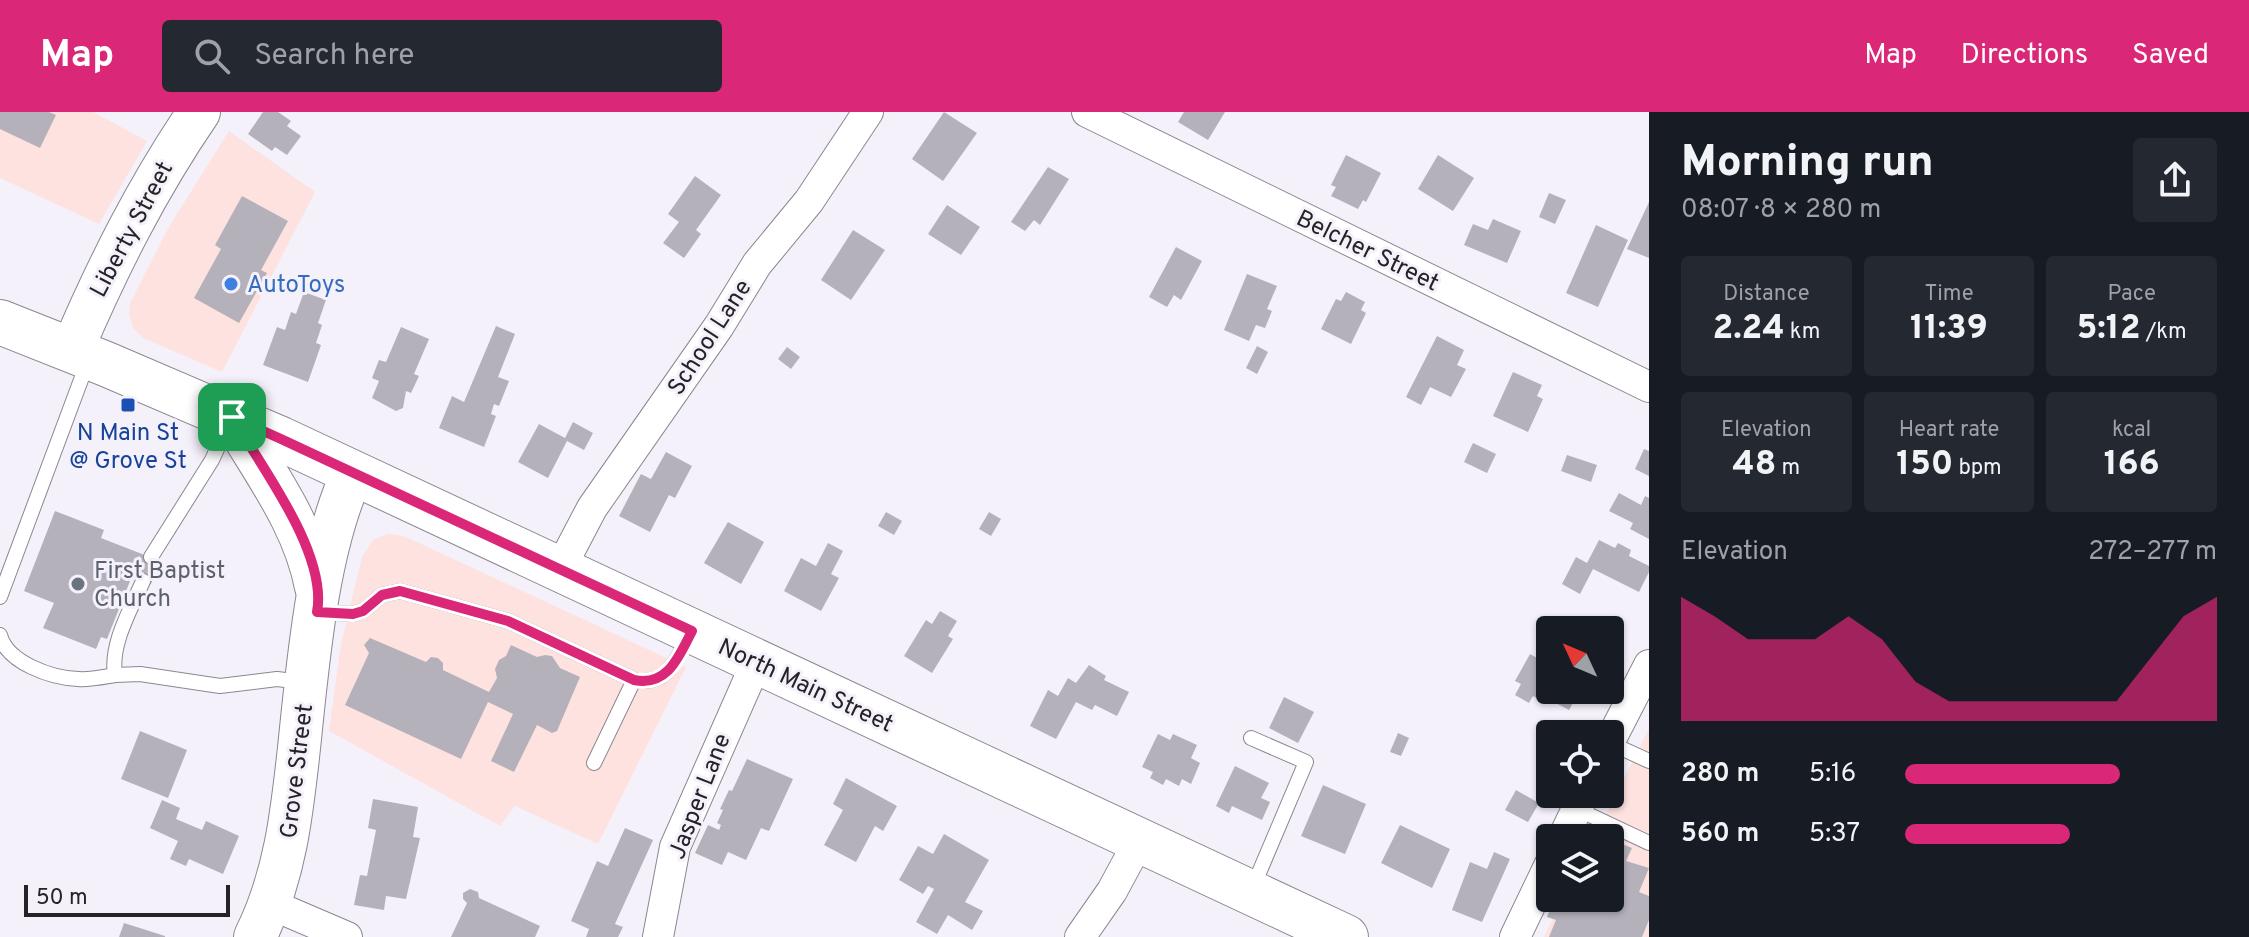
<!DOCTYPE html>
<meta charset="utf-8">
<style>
body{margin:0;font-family:Overpass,sans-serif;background:#242831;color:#f1f3f6;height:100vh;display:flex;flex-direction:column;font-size:30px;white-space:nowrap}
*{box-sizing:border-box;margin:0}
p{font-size:26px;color:#9ea1a6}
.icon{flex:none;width:44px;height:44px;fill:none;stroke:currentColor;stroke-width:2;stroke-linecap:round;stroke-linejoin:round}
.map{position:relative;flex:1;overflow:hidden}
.details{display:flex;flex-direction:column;background:#171b24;width:600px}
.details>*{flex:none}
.needle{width:52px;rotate:314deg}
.tools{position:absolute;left:1536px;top:504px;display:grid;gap:16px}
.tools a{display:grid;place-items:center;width:88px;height:88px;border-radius:8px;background:#171b24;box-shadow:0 2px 6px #0004;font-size:40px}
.scale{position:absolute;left:24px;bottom:20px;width:206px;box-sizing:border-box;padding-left:8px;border:4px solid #252327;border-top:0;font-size:22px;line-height:28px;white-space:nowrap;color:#252327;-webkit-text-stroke:6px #f5f1fb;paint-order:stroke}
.pin{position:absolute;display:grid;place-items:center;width:68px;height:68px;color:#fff;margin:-34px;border-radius:16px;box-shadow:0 4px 12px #0006}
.round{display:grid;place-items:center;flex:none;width:84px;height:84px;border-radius:8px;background:#242831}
.overview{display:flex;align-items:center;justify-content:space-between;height:136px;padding:0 32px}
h1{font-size:44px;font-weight:800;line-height:60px}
.figures{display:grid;grid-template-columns:repeat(3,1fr);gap:12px;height:136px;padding:8px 32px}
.figures div{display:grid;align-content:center;border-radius:8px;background:#242831;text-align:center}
.figures b{font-size:34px;font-weight:800}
.figures small{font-size:22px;font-weight:400}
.figures p{font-size:22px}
.chart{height:224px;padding:16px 32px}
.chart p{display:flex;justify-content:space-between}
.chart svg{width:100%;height:144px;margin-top:8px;fill:#db2777;opacity:.7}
ul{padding:0 32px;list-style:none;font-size:26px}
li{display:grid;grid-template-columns:128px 96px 1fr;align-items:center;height:60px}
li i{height:20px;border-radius:10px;background:#db2777}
header{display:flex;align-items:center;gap:48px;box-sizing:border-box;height:112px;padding:0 40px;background:#db2777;color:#fff}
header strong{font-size:38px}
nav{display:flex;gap:44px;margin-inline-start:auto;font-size:28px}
.search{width:560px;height:72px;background:#242831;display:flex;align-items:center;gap:20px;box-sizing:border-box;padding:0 28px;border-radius:8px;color:#9ea1a6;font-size:30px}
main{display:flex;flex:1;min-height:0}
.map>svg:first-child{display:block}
.commercial{fill:#fde2df}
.building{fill:#b5b1bb}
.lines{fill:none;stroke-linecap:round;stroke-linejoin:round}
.lane-casing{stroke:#8b8791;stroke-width:16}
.street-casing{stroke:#8b8791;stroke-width:32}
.secondary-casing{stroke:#8b8791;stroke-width:44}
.primary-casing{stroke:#8b8791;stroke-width:46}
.lane{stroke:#fff;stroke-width:14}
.street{stroke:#fff;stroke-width:30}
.secondary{stroke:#fff;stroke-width:42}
.primary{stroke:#fff;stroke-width:44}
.route-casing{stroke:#fff;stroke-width:16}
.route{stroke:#db2777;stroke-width:10}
.shop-dot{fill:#3f7fe0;stroke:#f5f1fb;stroke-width:3}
.transit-dot{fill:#1a4fb4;stroke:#f5f1fb;stroke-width:3}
.worship-dot{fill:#6b7280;stroke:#f5f1fb;stroke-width:3}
.labels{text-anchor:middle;stroke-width:6;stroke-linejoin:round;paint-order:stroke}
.street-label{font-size:24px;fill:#252327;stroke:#f5f1fb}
.shop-label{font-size:24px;fill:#366cbe;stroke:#f5f1fb;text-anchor:start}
.transit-label{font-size:24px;fill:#164399;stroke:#f5f1fb}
.worship-label{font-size:24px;fill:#5b616d;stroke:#f5f1fb;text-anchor:start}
</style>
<header>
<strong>Map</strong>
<div class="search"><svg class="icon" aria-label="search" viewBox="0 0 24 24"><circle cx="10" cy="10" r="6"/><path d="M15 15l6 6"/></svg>Search here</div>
<nav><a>Map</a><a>Directions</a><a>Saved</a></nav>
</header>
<main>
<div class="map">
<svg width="1649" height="825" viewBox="0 0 1649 825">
<rect width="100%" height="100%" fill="#f5f1fb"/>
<g class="commercial">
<polygon points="0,0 93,0 147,29 99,112 0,66"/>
<polygon points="229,19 315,80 222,260 143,226 133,216 129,202 130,191 170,113"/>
<polygon points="388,422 404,424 686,555 598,732 515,694 500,714 329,619 341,532 362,445 373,428"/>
<polygon points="1649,617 1649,825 1544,825 1563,786 1610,786 1610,726 1594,726"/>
</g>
<g class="building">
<polygon points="0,0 49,0 56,3 40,36 0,17"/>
<polygon points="263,0 278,0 291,9 287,14 301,24 287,43 275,35 272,39 248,22"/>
<polygon points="944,0 977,21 943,69 912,47"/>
<polygon points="1184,0 1225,0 1208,28 1178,10"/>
<polygon points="1346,43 1381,61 1366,90 1363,88 1358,97 1331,84 1336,75 1331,73"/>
<polygon points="1438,43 1474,66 1453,99 1418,77"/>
<polygon points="1048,55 1069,67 1040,113 1034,108 1025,119 1011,110"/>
<polygon points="695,64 721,83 696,118 701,122 684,146 663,131 679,110 668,102"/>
<polygon points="1549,81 1566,88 1555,112 1539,105"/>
<polygon points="242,84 288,109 261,158 267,161 239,211 194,186 221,137 215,133"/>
<polygon points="1649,90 1649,146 1627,137"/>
<polygon points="947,93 980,115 961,143 928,122"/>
<polygon points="1493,107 1521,119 1507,151 1464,133 1473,112 1488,118"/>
<polygon points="1596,113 1628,128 1598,195 1566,181"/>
<polygon points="853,118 885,138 851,188 821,168"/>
<polygon points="1176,135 1202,149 1181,188 1174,183 1167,195 1149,185"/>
<polygon points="1247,162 1277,174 1267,197 1272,199 1265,216 1256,213 1249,229 1224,218"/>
<polygon points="304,180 326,188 318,211 322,213 316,231 321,233 308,270 263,253 277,215 285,218 291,200 296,202"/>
<polygon points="1346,180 1365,190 1361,198 1366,201 1351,232 1321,217 1336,187 1341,189"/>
<polygon points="496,214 515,222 498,265 509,269 499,294 494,292 491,302 496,304 484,335 439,316 452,284 464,290"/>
<polygon points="401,215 429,227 414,262 419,264 411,281 406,279 403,296 396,299 372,286 379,269 372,266 379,248 386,250"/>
<polygon points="1437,224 1464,238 1457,253 1466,257 1451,285 1430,275 1421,293 1406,285"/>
<polygon points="1257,234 1268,240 1257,262 1246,256"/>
<polygon points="787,235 800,245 791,257 778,247"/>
<polygon points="1513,260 1542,273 1537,284 1543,287 1528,320 1493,304"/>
<polygon points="573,310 593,321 584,338 567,329 548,366 518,350 539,312 565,326"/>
<polygon points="1473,331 1496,342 1487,361 1464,350"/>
<polygon points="1644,337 1649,339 1649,364 1635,357"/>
<polygon points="666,340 692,354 675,386 669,383 650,420 619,404 641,362 651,367"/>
<polygon points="1567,343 1597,353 1591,370 1561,359"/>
<polygon points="1619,381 1641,393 1645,384 1649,386 1649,427 1630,417 1633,411 1609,399"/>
<polygon points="55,399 104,418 101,426 160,449 151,472 132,464 107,527 101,525 96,537 43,516 54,491 24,479"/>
<polygon points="886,400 902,409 894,423 878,414"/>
<polygon points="989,400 1001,407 991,424 979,417"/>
<polygon points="728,410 764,430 741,472 704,451"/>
<polygon points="1599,428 1615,436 1618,431 1631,438 1629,444 1649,454 1649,460 1639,480 1593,457 1580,482 1562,472 1576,445 1587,451"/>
<polygon points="828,431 843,439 831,462 839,466 821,499 784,479 801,446 816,454"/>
<polygon points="940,499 957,509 948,524 953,527 932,561 904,544 926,508 932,512"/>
<polygon points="370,526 426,550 431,545 438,546 443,551 443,558 489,580 497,566 495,557 499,548 506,544 511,533 537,545 545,543 552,544 560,556 580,565 557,619 552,621 537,613 514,660 491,649 513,602 488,590 461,647 345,593 369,541 364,533"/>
<polygon points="1530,542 1550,553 1550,578 1580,578 1569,598 1550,588 1547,592 1533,584 1529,591 1515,583 1521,572 1515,569"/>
<polygon points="1089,553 1106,564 1104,568 1129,580 1117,604 1095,593 1092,598 1076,590 1056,627 1030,614 1048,578 1058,584 1068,566 1076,571"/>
<polygon points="1284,585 1314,600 1298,631 1269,616"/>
<polygon points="140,619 187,638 168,686 121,667"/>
<polygon points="1398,621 1409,626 1401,644 1390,640"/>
<polygon points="1158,622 1170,628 1173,622 1197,633 1191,646 1200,651 1191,672 1182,667 1179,674 1166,667 1163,673 1150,666 1153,660 1142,655"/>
<polygon points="747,647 793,667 769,719 761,716 746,748 728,740 722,753 695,741 708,713 719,718 721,713 717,711 723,698 720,697 729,678 732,679"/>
<polygon points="1235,654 1269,671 1261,686 1270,690 1262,708 1232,694 1229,701 1216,694"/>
<polygon points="846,666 897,694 883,719 875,714 856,750 824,733 843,698 833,692"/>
<polygon points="1323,673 1366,692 1345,742 1301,724"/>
<polygon points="1516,678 1539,691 1528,710 1505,698"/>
<polygon points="373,687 418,695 413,725 420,726 406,787 386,784 384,798 354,793 360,763 367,764 376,718 368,716"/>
<polygon points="162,688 180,696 176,707 202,718 206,709 239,724 223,762 189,747 186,754 170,747 178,729 150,716"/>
<polygon points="1400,713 1450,737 1432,776 1381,751"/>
<polygon points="625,716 653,728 615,812 623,815 618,825 586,825 589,817 571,809 597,749 608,754"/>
<polygon points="944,722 989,748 965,790 983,799 972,818 948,803 937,822 916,810 934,777 928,774 923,782 899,768 918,734 933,742"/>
<polygon points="1610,727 1632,736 1626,749 1649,756 1639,780 1649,784 1649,808 1642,825 1549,825 1556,808 1547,805 1555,786 1610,786"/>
<polygon points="1494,740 1510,747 1482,810 1452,798 1470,750 1487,757"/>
<polygon points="470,777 478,780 479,786 540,814 535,825 451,825 467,791 463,787 463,781"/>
<polygon points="124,811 165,824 165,825 119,825"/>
</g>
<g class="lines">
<defs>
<g id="lane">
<polyline points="151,445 212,348 228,313"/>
<polyline points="0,485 88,249"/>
<path d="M 317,500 L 353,502 L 363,499 L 382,483 L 400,479 L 508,509 L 634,568 C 668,575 677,546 691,521"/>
<path d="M 0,523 C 7,551 52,566 78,567 C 90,568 103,565 115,563 C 110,532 131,497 143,469"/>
<polyline points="115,563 140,562 220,574 277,567 302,570"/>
<polyline points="1251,626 1306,650 1253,775"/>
<polyline points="1610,631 1649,649"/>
<polyline points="594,651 634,568"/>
<polyline points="1577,697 1649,731"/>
</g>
<g id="street">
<polyline points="1087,0 1649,275"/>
<polyline points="560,457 592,396 719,214 757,152 809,89 868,0"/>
<polyline points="1610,629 1649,553"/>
<polyline points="1563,726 1584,682"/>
<polyline points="270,792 347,825"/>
<polyline points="658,825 675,735 757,549"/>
<polyline points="1080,825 1112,779 1139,729"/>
<polyline points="1515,825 1550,752"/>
</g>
<g id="secondary">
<path d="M 72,238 C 108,154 147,76 199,0"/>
<path d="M 232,305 C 264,360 304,411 316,475"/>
<path d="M 255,825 C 285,765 292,701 299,636 C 308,550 317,438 353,360"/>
</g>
<polyline id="primary" points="0,210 106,252 281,327 1346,825"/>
</defs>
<use href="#lane" class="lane-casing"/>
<use href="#street" class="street-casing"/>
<use href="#secondary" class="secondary-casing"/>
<use href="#primary" class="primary-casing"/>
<use href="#lane" class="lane"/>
<use href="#street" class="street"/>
<use href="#secondary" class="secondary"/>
<use href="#primary" class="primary"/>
</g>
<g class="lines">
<defs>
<path id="route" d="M 232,305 L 281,327 L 692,519 C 679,544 668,575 634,568 L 508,509 L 400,479 L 382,483 L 363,499 L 353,502 L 317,500 C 328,442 261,354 232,305 Z"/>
</defs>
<use href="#route" class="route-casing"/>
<use href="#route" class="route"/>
</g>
<circle class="shop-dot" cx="231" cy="172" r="8"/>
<rect class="transit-dot" x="120" y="285" width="16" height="16" rx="4"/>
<circle class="worship-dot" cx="78" cy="472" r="8"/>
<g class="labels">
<g class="street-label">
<text transform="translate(131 117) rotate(-62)" y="8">Liberty Street</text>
<text transform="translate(1368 138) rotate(26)" y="8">Belcher Street</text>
<text transform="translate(709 225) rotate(-57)" y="8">School Lane</text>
<text transform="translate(806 573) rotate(25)" y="8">North Main Street</text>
<text transform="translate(296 659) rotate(-83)" y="8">Grove Street</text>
<text transform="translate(699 684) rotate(-69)" y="8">Jasper Lane</text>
</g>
<g class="shop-label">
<text x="247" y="180">AutoToys</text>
</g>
<g class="transit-label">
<text x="128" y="328">N Main St<tspan x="128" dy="28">@ Grove St</tspan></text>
</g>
<g class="worship-label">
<text x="94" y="466">First Baptist<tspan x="94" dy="28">Church</tspan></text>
</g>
</g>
</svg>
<div class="tools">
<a><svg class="needle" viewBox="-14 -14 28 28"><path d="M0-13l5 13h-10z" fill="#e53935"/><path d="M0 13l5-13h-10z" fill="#9ea1a6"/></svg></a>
<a><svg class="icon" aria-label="locate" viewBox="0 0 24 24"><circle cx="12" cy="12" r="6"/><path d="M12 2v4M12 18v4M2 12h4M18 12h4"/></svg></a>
<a><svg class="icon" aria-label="layers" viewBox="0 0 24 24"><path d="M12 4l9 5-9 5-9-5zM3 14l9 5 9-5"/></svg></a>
</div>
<div class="scale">50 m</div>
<div class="pin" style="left:232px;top:305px;background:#1e9e55"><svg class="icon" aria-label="arrive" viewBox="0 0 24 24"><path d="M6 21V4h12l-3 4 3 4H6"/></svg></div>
</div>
<section class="details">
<div class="overview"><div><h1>Morning run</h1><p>08:07 · 8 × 280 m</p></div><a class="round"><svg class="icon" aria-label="share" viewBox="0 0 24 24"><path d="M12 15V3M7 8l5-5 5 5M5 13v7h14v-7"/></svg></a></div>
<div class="figures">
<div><p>Distance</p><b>2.24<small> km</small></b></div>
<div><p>Time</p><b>11:39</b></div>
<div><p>Pace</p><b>5:12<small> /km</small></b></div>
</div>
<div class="figures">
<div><p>Elevation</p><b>48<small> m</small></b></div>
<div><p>Heart rate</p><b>150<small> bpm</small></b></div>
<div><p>kcal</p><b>166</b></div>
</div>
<div class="chart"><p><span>Elevation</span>272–277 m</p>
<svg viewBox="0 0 160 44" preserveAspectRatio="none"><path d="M0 44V6L10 12L20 19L30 19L40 19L50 12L60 19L70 32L80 38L90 38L100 38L110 38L120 38L130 38L140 25L150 12L160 6V44z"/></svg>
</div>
<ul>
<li><b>280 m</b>5:16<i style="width:69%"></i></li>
<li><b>560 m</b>5:37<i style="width:53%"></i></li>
</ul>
</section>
</main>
